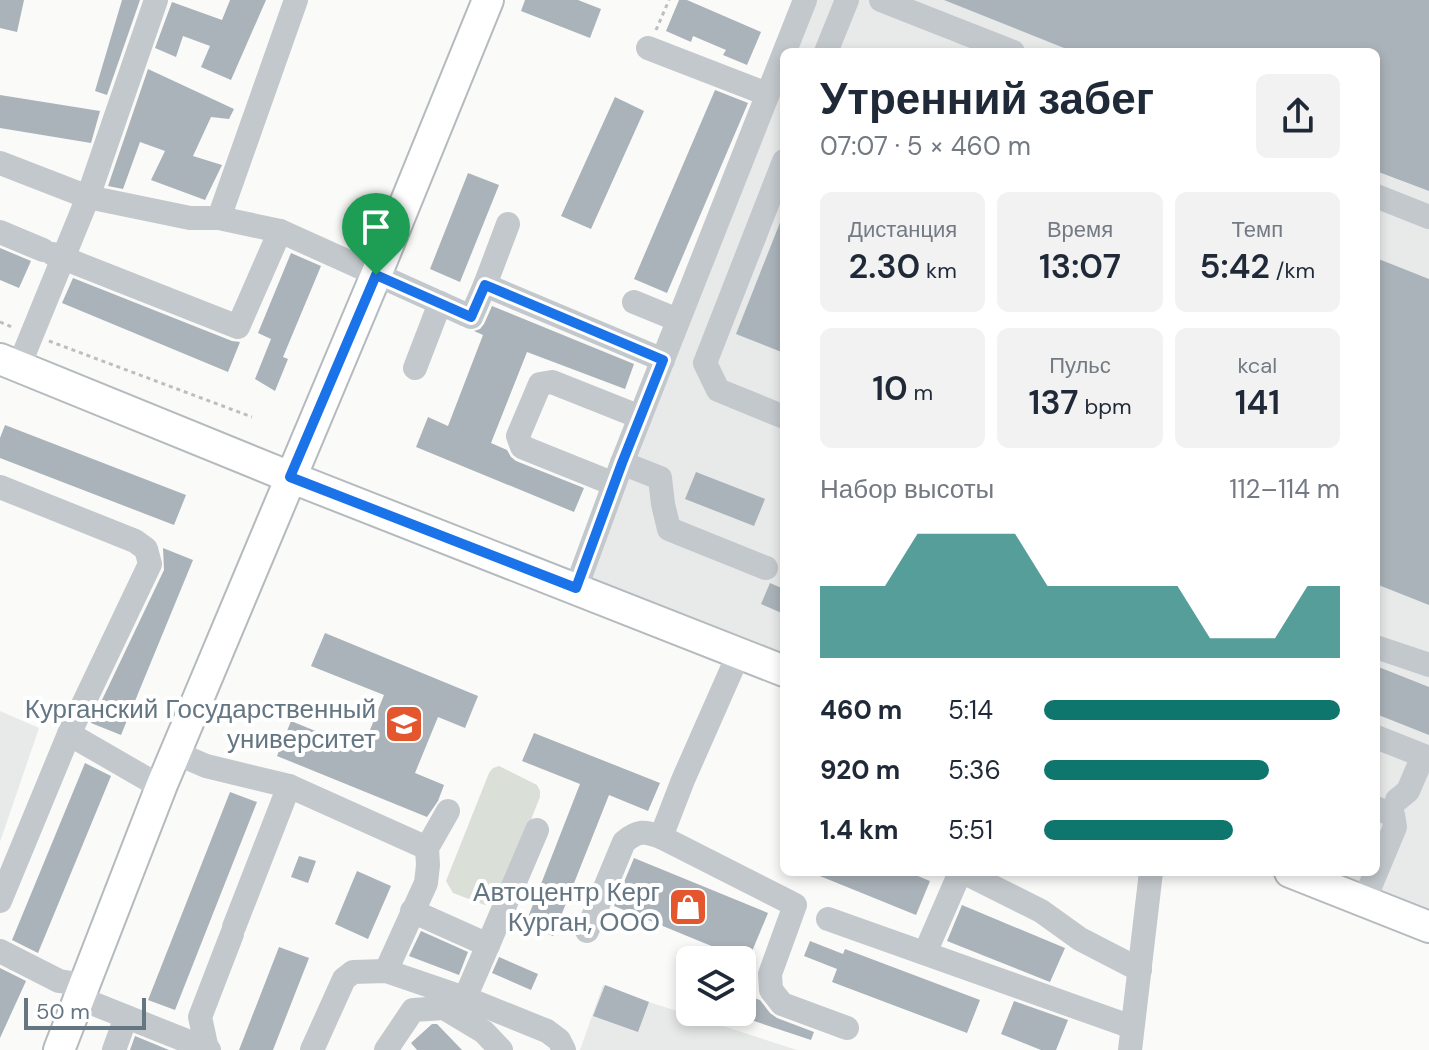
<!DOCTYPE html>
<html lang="ru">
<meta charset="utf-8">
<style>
body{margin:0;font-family:"DM Sans",sans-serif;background:#f2f2f3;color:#1f2937;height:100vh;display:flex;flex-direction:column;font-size:30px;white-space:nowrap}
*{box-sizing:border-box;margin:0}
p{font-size:26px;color:#747a83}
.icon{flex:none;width:44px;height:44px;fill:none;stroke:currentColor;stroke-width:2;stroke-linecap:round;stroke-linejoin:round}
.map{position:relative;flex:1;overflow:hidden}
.details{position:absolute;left:780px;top:48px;width:600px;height:828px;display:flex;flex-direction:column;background:#fff;border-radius:12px;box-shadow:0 4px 12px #0003}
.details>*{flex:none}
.buttons{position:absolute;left:676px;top:946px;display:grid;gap:16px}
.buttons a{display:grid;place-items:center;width:80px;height:80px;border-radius:12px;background:#fff;box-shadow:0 4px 12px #0003;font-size:40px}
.scale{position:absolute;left:24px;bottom:20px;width:122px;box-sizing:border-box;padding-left:8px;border:4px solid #657683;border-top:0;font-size:22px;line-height:28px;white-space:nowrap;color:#657683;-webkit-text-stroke:6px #fff;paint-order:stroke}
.pin{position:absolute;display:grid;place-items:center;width:68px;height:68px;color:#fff;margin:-82px -34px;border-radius:50% 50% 50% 0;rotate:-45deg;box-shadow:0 0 8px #0007}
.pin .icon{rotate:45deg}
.round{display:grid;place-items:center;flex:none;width:84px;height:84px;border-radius:12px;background:#f2f2f3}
.head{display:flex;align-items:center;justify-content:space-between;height:136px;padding:0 40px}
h1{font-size:44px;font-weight:600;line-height:60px}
.figures{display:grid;grid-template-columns:repeat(3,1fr);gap:12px;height:136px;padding:8px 40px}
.figures div{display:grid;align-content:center;border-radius:12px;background:#f2f2f3;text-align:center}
.figures b{font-size:34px;font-weight:600}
.figures small{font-size:22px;font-weight:400}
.figures p{font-size:22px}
.chart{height:224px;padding:16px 40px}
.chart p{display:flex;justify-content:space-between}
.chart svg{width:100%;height:144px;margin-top:8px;fill:#0f766e;opacity:.7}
ul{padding:0 40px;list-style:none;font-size:26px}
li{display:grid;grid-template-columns:128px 96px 1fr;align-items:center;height:60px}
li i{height:20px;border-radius:10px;background:#0f766e}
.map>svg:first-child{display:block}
.built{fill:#e8e9e9}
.green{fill:#dadfd7}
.building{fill:#aab3b9}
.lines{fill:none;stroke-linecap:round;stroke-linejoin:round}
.major-casing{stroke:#b5babe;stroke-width:34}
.path{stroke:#bbbfc2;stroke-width:3;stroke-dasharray:4 4;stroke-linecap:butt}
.minor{stroke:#c3c8cc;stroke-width:24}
.major{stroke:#fff;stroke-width:30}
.route-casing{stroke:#fff;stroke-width:16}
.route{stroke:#1a73e8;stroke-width:10}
.labels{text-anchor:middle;stroke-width:8;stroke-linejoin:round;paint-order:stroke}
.poi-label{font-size:26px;fill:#657683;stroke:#fff;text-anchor:end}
</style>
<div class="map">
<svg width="1429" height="1050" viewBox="0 0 1429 1050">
<rect width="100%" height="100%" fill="#fafaf8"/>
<g class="built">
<polygon points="812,0 1429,0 1429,918 1311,872 1376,872 1376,52 792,52"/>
<polygon points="784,74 784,665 587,585"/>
<polygon points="0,711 39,728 0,842"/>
<polygon points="603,985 649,1002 797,1050 580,1050"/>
</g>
<polygon class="green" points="499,766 537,785 540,791 540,797 501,895 491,905 485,905 453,893 446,881 489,773 493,768"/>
<g class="building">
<polygon points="0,0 24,0 17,32 0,28"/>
<polygon points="122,0 140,0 107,95 95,91"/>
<polygon points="230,0 266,0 231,80 201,67 210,46 183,36 176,57 155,48 172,2 222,20"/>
<polygon points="525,0 578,0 601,9 590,38 521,11"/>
<polygon points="679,0 687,0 761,32 747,65 723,55 726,50 693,36 691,42 666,31"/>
<polygon points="944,0 1429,0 1429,191 1376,171 1376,52 1074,52"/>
<polygon points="148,69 234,109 229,119 211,117 193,156 222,165 205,200 151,180 165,151 140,142 123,189 108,186"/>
<polygon points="715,90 748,103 667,293 634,279"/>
<polygon points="0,95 100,111 91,143 0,128"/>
<polygon points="615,97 644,111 591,229 561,216"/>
<polygon points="468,173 499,185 460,282 430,269"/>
<polygon points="783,215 784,216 784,353 736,334"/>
<polygon points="0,248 31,261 19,288 0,280"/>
<polygon points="291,253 321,266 283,357 288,359 275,391 255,379 271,339 258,333"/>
<polygon points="1376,258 1429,279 1429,605 1376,584"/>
<polygon points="73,278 232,341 240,342 228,372 62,303"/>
<polygon points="492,306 634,364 625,389 527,352 491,443 507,450 511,457 516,461 584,488 574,512 416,447 428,417 448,426 483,335 474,331 480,329 484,324"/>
<polygon points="5,425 186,495 174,525 0,458 0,438"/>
<polygon points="696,472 765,499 754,526 685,499"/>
<polygon points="163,548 193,560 121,735 91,723 164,570"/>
<polygon points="770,583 784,589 784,614 761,604"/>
<polygon points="325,633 478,696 465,728 438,717 415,773 444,785 438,801 427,817 277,756 291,721 362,750 384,695 311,666"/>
<polygon points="1376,666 1429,687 1429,735 1376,714"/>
<polygon points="534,733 660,783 648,811 609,795 553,936 525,925 580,784 522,761"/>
<polygon points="85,763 111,776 38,953 12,940"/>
<polygon points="230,792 257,802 175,1010 148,1000"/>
<polygon points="299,856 316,861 308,883 291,877"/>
<polygon points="634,858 768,913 748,961 614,906"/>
<polygon points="357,871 391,886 368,939 335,924"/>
<polygon points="810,872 908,872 930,881 916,915"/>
<polygon points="962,905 1065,948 1050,982 947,941"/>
<polygon points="421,931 468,952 459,975 409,956"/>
<polygon points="810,941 843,954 845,949 980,1000 967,1033 832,982 837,969 804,956"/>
<polygon points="279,947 309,958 273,1050 239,1050"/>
<polygon points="499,957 538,974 531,990 492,973"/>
<polygon points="0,968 26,981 0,1038"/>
<polygon points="605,985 649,1002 638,1032 593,1016"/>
<polygon points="742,994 760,1000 770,1013 777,1018 814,1032 811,1040 742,1017"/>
<polygon points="1014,1001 1068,1020 1056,1050 1041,1050 1001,1034"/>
<polygon points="432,1024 437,1024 462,1050 417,1050 411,1043"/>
<polygon points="135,1036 169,1050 130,1050"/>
</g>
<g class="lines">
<defs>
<g id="major">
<polyline points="0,359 290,477 784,671"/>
<polyline points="1290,872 1429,927"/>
<polyline points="59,1050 161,787 376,275 488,0"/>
</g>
</defs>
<use href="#major" class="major-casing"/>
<g class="path">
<polyline points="656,30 669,0"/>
<polyline points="0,322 12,327"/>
<polyline points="49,341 252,417"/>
</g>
<g class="minor">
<polyline points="881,0 1013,52"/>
<polyline points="648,48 767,94"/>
<polyline points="826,52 847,0"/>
<polyline points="784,161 705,363 718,390 784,417"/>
<polyline points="0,163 88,197 190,218 219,218 280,231 471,317 485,285"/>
<polyline points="1376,196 1429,217"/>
<polyline points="219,218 296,0"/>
<polyline points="508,224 485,285 663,360"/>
<polyline points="0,232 43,250"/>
<polyline points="53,254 238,327 280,231"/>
<polyline points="634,302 678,320"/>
<polyline points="19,366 88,197 156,0"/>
<polyline points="415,368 440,303"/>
<polyline points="622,463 660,478 663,504 669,529 766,568"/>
<polyline points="614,484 522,447 518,436 540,384 552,382 640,417"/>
<polyline points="0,487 135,541 146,549 150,564 69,734 0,901"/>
<polyline points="576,588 622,463 805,0"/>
<polyline points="1376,647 1429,665"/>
<polyline points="69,734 161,787"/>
<polyline points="1376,737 1429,758"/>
<polyline points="176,753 206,766 289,786 234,927"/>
<polyline points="289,786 427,848"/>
<polyline points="1397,800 1408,791 1423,756"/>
<polyline points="661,837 683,780 739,653"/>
<polyline points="1364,901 1395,827 1393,815 1376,808"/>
<polyline points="412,911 488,945 465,998"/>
<polyline points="828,919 1132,1027"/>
<path d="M 587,931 L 624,842 C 638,830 645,831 661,837 L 795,905 L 770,974 L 771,990 L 782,1004 L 847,1028"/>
<polyline points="488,945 537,830"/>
<polyline points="0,951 59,981 84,985"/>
<polyline points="925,953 958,877 967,874 1041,911 1080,939 1140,970"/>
<polyline points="386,971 426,883 428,865 427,848 448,811"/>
<polyline points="79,998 207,1049"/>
<polyline points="114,1050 126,1017"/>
<polyline points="209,1050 207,1049 200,1017 232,934"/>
<polyline points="312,1050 344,979 353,972 386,971 465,998 547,1031 559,1040 564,1050"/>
<polyline points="386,1050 413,1010 444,1008 484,1032 501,1050"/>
<polyline points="1130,1050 1151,872"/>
</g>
<use href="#major" class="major"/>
</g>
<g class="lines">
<defs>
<polygon id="route" points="376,275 471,317 485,285 663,360 622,463 576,588 290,477"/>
</defs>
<use href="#route" class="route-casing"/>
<use href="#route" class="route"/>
</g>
<defs>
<symbol id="university-square" viewBox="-11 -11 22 22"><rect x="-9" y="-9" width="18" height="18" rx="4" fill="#e4572e" stroke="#fff"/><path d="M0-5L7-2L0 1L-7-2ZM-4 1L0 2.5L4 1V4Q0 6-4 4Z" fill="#fff"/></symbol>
<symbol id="shop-square" viewBox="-11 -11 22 22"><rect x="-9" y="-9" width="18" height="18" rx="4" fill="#e4572e" stroke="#fff"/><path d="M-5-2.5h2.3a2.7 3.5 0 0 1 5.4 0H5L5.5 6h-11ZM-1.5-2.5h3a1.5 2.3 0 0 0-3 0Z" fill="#fff"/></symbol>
</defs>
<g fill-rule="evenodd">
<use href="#university-square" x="382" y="702" width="44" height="44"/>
<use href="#shop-square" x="666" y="885" width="44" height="44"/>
</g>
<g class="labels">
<g class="poi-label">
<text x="376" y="718">Курганский Государственный<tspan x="376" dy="30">университет</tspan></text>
<text x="660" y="901">Автоцентр Керг<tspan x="660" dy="30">Курган, ООО</tspan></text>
</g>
</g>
</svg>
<div class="buttons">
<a><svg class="icon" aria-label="layers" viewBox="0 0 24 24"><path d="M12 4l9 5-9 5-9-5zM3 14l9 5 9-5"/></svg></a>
</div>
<div class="scale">50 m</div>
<div class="pin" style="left:376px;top:275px;background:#1e9e55"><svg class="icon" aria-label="arrive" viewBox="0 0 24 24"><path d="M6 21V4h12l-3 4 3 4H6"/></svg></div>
<section class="details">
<div class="head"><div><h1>Утренний забег</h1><p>07:07 · 5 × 460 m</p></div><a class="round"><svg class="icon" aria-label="share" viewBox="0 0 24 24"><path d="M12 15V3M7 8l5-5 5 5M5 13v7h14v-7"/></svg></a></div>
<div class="figures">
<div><p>Дистанция</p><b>2.30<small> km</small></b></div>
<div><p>Время</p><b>13:07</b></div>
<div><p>Темп</p><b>5:42<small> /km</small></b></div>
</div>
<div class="figures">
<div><b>10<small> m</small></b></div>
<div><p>Пульс</p><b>137<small> bpm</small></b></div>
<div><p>kcal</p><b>141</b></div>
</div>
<div class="chart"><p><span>Набор высоты</span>112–114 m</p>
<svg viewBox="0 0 160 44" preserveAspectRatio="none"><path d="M0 44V22L10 22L20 22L30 6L40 6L50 6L60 6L70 22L80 22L90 22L100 22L110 22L120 38L130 38L140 38L150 22L160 22V44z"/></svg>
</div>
<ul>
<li><b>460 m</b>5:14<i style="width:100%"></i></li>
<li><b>920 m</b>5:36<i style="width:76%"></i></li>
<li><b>1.4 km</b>5:51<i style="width:64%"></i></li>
</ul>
</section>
</div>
